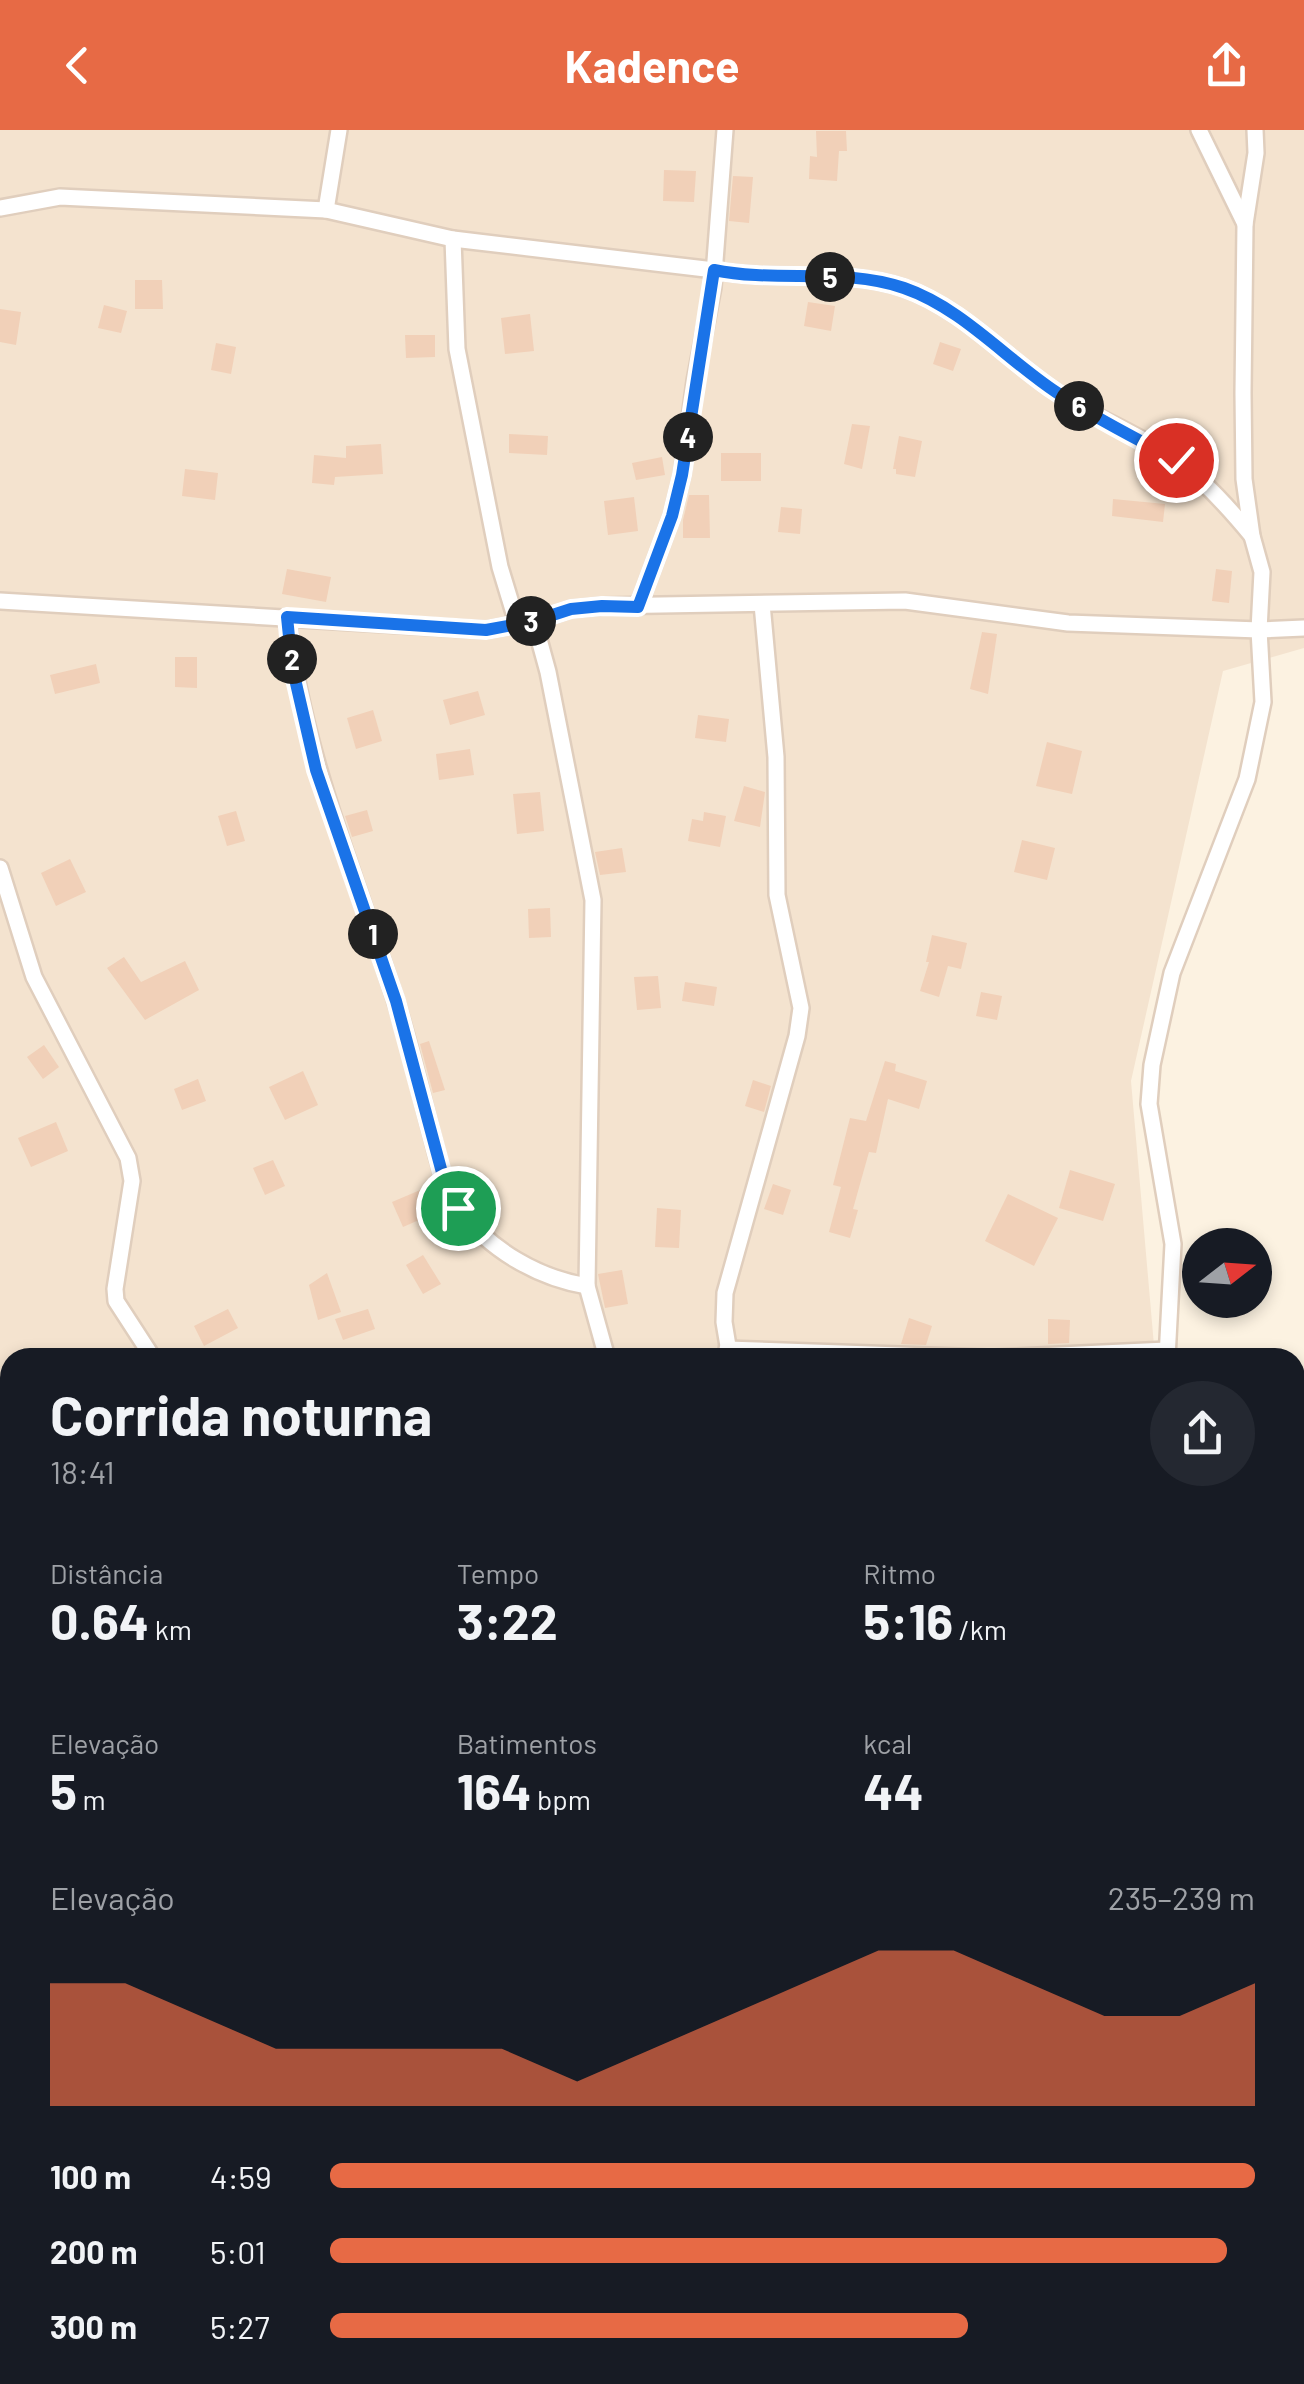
<!DOCTYPE html>
<html lang="pt">
<meta charset="utf-8">
<style>
body{margin:0;font-family:Barlow,sans-serif;background:#242831;color:#f1f3f6;height:100vh;display:flex;flex-direction:column;font-size:38px;white-space:nowrap}
*{box-sizing:border-box;margin:0}
p{font-size:32px;color:#9ea1a6}
.icon{flex:none;width:55px;height:55px;fill:none;stroke:currentColor;stroke-width:2;stroke-linecap:round;stroke-linejoin:round}
.map{position:relative;flex:1;overflow:hidden}
.panel{position:absolute;left:0px;top:1218px;width:1305px;height:1038px;display:flex;flex-direction:column;background:#171b24;border-radius:30px 30px 0 0;box-shadow:0 5px 15px #0003}
.panel>*{flex:none}
.needle{width:65px;rotate:73deg}
.tools{position:absolute;left:1182px;top:1098px;display:grid;gap:20px}
.tools a{display:grid;place-items:center;width:90px;height:90px;border-radius:50%;background:#171b24;box-shadow:0 5px 15px #0003;font-size:50px}
.pin{position:absolute;display:grid;place-items:center;width:85px;height:85px;color:#fff;margin:-42px;border:5px solid #fff;border-radius:50%;box-shadow:0 2px 10px #0007}
.km{position:absolute;width:50px;height:50px;margin:-25px;border-radius:50%;background:#222;color:#fff;font-size:28px;line-height:50px;text-align:center}
.round{display:grid;place-items:center;flex:none;width:105px;height:105px;border-radius:52px;background:#242831}
.overview{display:flex;align-items:center;justify-content:space-between;height:170px;padding:0 50px}
h1{font-size:55px;font-weight:700;line-height:75px}
.metrics{display:grid;grid-template-columns:repeat(3,1fr);gap:15px;height:170px;padding:10px 50px}
.metrics div{display:grid;align-content:center}
.metrics b{font-size:50px;font-weight:700}
.metrics small{font-size:28px;font-weight:400}
.metrics p{font-size:28px}
.chart{height:280px;padding:20px 50px}
.chart p{display:flex;justify-content:space-between}
.chart svg{width:100%;height:180px;margin-top:10px;fill:#e76a45;opacity:.7}
ul{padding:0 50px;list-style:none;font-size:32px}
li{display:grid;grid-template-columns:160px 120px 1fr;align-items:center;height:75px}
li i{height:25px;border-radius:12px;background:#e76a45}
header{display:flex;justify-content:space-between;align-items:center;height:130px;padding:0 50px;background:#e76a45;color:#fff;font-size:45px;font-weight:700}
.map>svg:first-child{display:block}
.residential{fill:#f4e3cf}
.building{fill:#f1d0b8}
.lines{fill:none;stroke-linecap:round;stroke-linejoin:round}
.street-casing{stroke:#e0cebd;stroke-width:20}
.street{stroke:#fff;stroke-width:15}
.route-casing{stroke:#fff;stroke-width:20}
.route{stroke:#1a73e8;stroke-width:12}
</style>
<header><svg class="icon" aria-label="back" viewBox="0 0 24 24"><path d="M15 5l-7 7 7 7"/></svg>Kadence<svg class="icon" aria-label="share" viewBox="0 0 24 24"><path d="M12 15V3M7 8l5-5 5 5M5 13v7h14v-7"/></svg></header>
<div class="map">
<svg width="1304" height="2254" viewBox="0 0 1304 2254">
<rect width="100%" height="100%" fill="#fcf2e1"/>
<polygon class="residential" points="0,0 1304,0 1304,518 1223,541 1131,951 1155,1227 10,1228 10,2245 1295,2245 1295,1497 1304,1501 1304,2254 0,2254"/>
<g class="building">
<polygon points="816,1 846,1 847,21 839,21 837,51 809,49 810,26 817,27"/>
<polygon points="664,40 696,41 694,72 663,71"/>
<polygon points="733,46 753,47 749,93 729,91"/>
<polygon points="135,150 162,150 163,179 135,179"/>
<polygon points="808,172 835,176 831,201 804,196"/>
<polygon points="104,175 127,181 121,203 98,198"/>
<polygon points="0,179 21,182 16,215 0,212"/>
<polygon points="530,184 534,221 505,224 501,188"/>
<polygon points="405,205 435,205 435,227 406,228"/>
<polygon points="940,212 961,219 953,241 933,234"/>
<polygon points="216,213 236,217 231,244 211,240"/>
<polygon points="852,294 870,296 862,339 844,334"/>
<polygon points="509,304 548,306 547,325 509,323"/>
<polygon points="899,306 922,311 915,347 896,344 896,339 893,339"/>
<polygon points="381,314 383,344 335,347 334,355 312,353 314,325 346,328 346,316"/>
<rect x="721" y="323" width="40" height="28"/>
<polygon points="662,327 665,345 636,350 632,333"/>
<polygon points="185,339 218,343 215,370 182,366"/>
<polygon points="689,365 709,365 710,408 683,408 683,390"/>
<polygon points="634,367 638,401 608,405 604,371"/>
<polygon points="1113,369 1165,374 1163,392 1112,386"/>
<polygon points="781,377 802,379 800,404 778,402"/>
<polygon points="287,439 331,447 326,472 282,464"/>
<polygon points="1216,439 1232,441 1229,473 1212,471"/>
<polygon points="982,502 997,504 988,564 970,559"/>
<polygon points="175,527 197,527 197,558 175,557"/>
<polygon points="96,534 100,553 55,564 50,545"/>
<polygon points="478,561 485,585 450,595 443,570"/>
<polygon points="373,580 382,611 356,619 347,588"/>
<polygon points="698,585 729,589 726,612 695,608"/>
<polygon points="1047,612 1082,621 1072,664 1036,656"/>
<polygon points="470,619 474,645 439,650 436,624"/>
<polygon points="744,656 765,662 760,697 734,691"/>
<polygon points="540,662 544,701 517,704 513,664"/>
<polygon points="367,680 373,701 352,707 345,686"/>
<polygon points="236,681 245,711 227,716 218,686"/>
<polygon points="704,682 726,686 720,717 688,711 692,689 703,691"/>
<polygon points="1022,710 1055,718 1047,750 1014,742"/>
<polygon points="622,718 626,742 600,745 595,722"/>
<polygon points="70,729 86,762 56,776 41,743"/>
<polygon points="550,778 551,807 529,808 528,779"/>
<polygon points="932,805 967,813 961,839 948,836 939,867 920,861 929,832 926,832"/>
<polygon points="124,827 141,852 185,831 199,860 145,890 107,838"/>
<polygon points="658,846 661,878 637,880 634,847"/>
<polygon points="685,852 717,857 714,876 682,871"/>
<polygon points="981,862 1002,866 997,890 976,886"/>
<polygon points="429,911 445,960 433,963 420,914"/>
<polygon points="44,915 59,937 43,949 27,927"/>
<polygon points="885,931 896,934 895,941 927,951 919,979 888,969 876,1023 869,1022 853,1079 858,1080 850,1108 829,1102 841,1057 833,1055 850,988 866,991"/>
<polygon points="303,941 318,975 285,990 269,957"/>
<polygon points="198,949 206,971 182,980 174,959"/>
<polygon points="753,950 771,956 764,982 745,976"/>
<polygon points="56,992 68,1021 31,1037 18,1008"/>
<polygon points="273,1030 285,1056 265,1065 253,1038"/>
<polygon points="1070,1040 1115,1054 1103,1091 1059,1078"/>
<polygon points="773,1054 791,1060 783,1085 764,1079"/>
<polygon points="425,1058 435,1083 403,1097 392,1072"/>
<polygon points="1008,1064 1058,1088 1034,1136 985,1111"/>
<polygon points="657,1078 681,1080 679,1118 655,1117"/>
<polygon points="423,1125 441,1154 423,1164 406,1135"/>
<polygon points="622,1140 628,1174 605,1178 598,1144"/>
<polygon points="327,1143 341,1182 318,1190 309,1155"/>
<polygon points="228,1179 238,1198 204,1216 194,1196"/>
<polygon points="368,1179 375,1199 343,1210 335,1189"/>
<polygon points="909,1188 932,1196 926,1215 901,1214"/>
<polygon points="1048,1189 1070,1190 1069,1213 1048,1214"/>
</g>
<g class="lines">
<defs>
<g id="street">
<polyline points="1199,0 1245,94"/>
<path d="M 0,78 L 60,67 L 326,80 L 453,109 L 714,140 C 777,153 843,137 904,158 C 962,178 1006,229 1056,262 C 1094,288 1138,304 1176,330 C 1205,351 1229,378 1252,406"/>
<polyline points="326,80 339,0"/>
<polyline points="453,109 457,219 500,437 517,493"/>
<polyline points="0,471 486,500 534,491 571,479 602,476 905,471 1068,493 1259,500 1304,498"/>
<polyline points="638,477 672,386 682,345 695,251 713,157 725,0"/>
<path d="M 287,487 C 302,621 354,742 395,869 C 409,912 419,957 431,1002 C 438,1028 443,1057 460,1080 C 490,1120 538,1148 587,1156"/>
<polyline points="534,491 548,542 593,770 587,1156 607,1228"/>
<polyline points="0,738 34,847 128,1028 132,1051 115,1159 116,1171 153,1228"/>
<polyline points="727,1219 987,1228"/>
<polyline points="730,1228 724,1192 725,1163 797,906 801,878 777,765 776,627 762,474"/>
<polyline points="995,1228 1167,1220"/>
<polyline points="1167,1228 1173,1114 1149,974 1152,935 1172,843 1247,649 1263,572 1259,500 1262,442 1252,406 1244,349 1243,263 1245,94 1256,23 1255,0"/>
<polyline points="0,1356 10,1372"/>
<polyline points="1295,1486 1304,1486"/>
<polyline points="0,1701 10,1705"/>
<polyline points="0,1863 10,1854"/>
<polyline points="1295,2040 1304,2061"/>
<polyline points="1295,2180 1304,2172"/>
<polyline points="0,2217 10,2229"/>
<polyline points="34,2245 47,2254"/>
<polyline points="364,2245 366,2254"/>
<polyline points="595,2245 605,2254"/>
<polyline points="889,2245 894,2254"/>
<polyline points="1218,2254 1227,2245"/>
</g>
</defs>
<use href="#street" class="street-casing"/>
<use href="#street" class="street"/>
</g>
<g class="lines">
<defs>
<path id="route" d="M 458,1078 L 444,1050 L 396,871 L 316,640 L 292,536 L 287,487 L 486,500 L 534,491 L 571,479 L 602,476 L 638,477 L 672,386 L 682,345 L 714,140 C 777,153 843,137 904,158 C 962,178 1006,229 1056,262 C 1094,288 1136,308 1176,330"/>
</defs>
<use href="#route" class="route-casing"/>
<use href="#route" class="route"/>
</g>
</svg>
<div class="tools">
<a><svg class="needle" viewBox="-14 -14 28 28"><path d="M0-13l5 13h-10z" fill="#e53935"/><path d="M0 13l5-13h-10z" fill="#9ea1a6"/></svg></a>
</div>
<div class="pin" style="left:458px;top:1078px;background:#1e9e55"><svg class="icon" aria-label="arrive" viewBox="0 0 24 24"><path d="M6 21V4h12l-3 4 3 4H6"/></svg></div>
<div class="pin" style="left:1176px;top:330px;background:#d93025"><svg class="icon" aria-label="check" viewBox="0 0 24 24"><path d="M5 12l5 5 9-10"/></svg></div>
<b class="km" style="left:373px;top:804px">1</b>
<b class="km" style="left:292px;top:529px">2</b>
<b class="km" style="left:531px;top:491px">3</b>
<b class="km" style="left:688px;top:307px">4</b>
<b class="km" style="left:830px;top:147px">5</b>
<b class="km" style="left:1079px;top:276px">6</b>
<section class="panel">
<div class="overview"><div><h1>Corrida noturna</h1><p>18:41</p></div><a class="round"><svg class="icon" aria-label="share" viewBox="0 0 24 24"><path d="M12 15V3M7 8l5-5 5 5M5 13v7h14v-7"/></svg></a></div>
<div class="metrics">
<div><p>Distância</p><b>0.64<small> km</small></b></div>
<div><p>Tempo</p><b>3:22</b></div>
<div><p>Ritmo</p><b>5:16<small> /km</small></b></div>
</div>
<div class="metrics">
<div><p>Elevação</p><b>5<small> m</small></b></div>
<div><p>Batimentos</p><b>164<small> bpm</small></b></div>
<div><p>kcal</p><b>44</b></div>
</div>
<div class="chart"><p><span>Elevação</span>235–239 m</p>
<svg viewBox="0 0 160 44" preserveAspectRatio="none"><path d="M0 44V14L10 14L20 22L30 30L40 30L50 30L60 30L70 38L80 30L90 22L100 14L110 6L120 6L130 14L140 22L150 22L160 14V44z"/></svg>
</div>
<ul>
<li><b>100 m</b>4:59<i style="width:100%"></i></li>
<li><b>200 m</b>5:01<i style="width:97%"></i></li>
<li><b>300 m</b>5:27<i style="width:69%"></i></li>
</ul>
</section>
</div>
